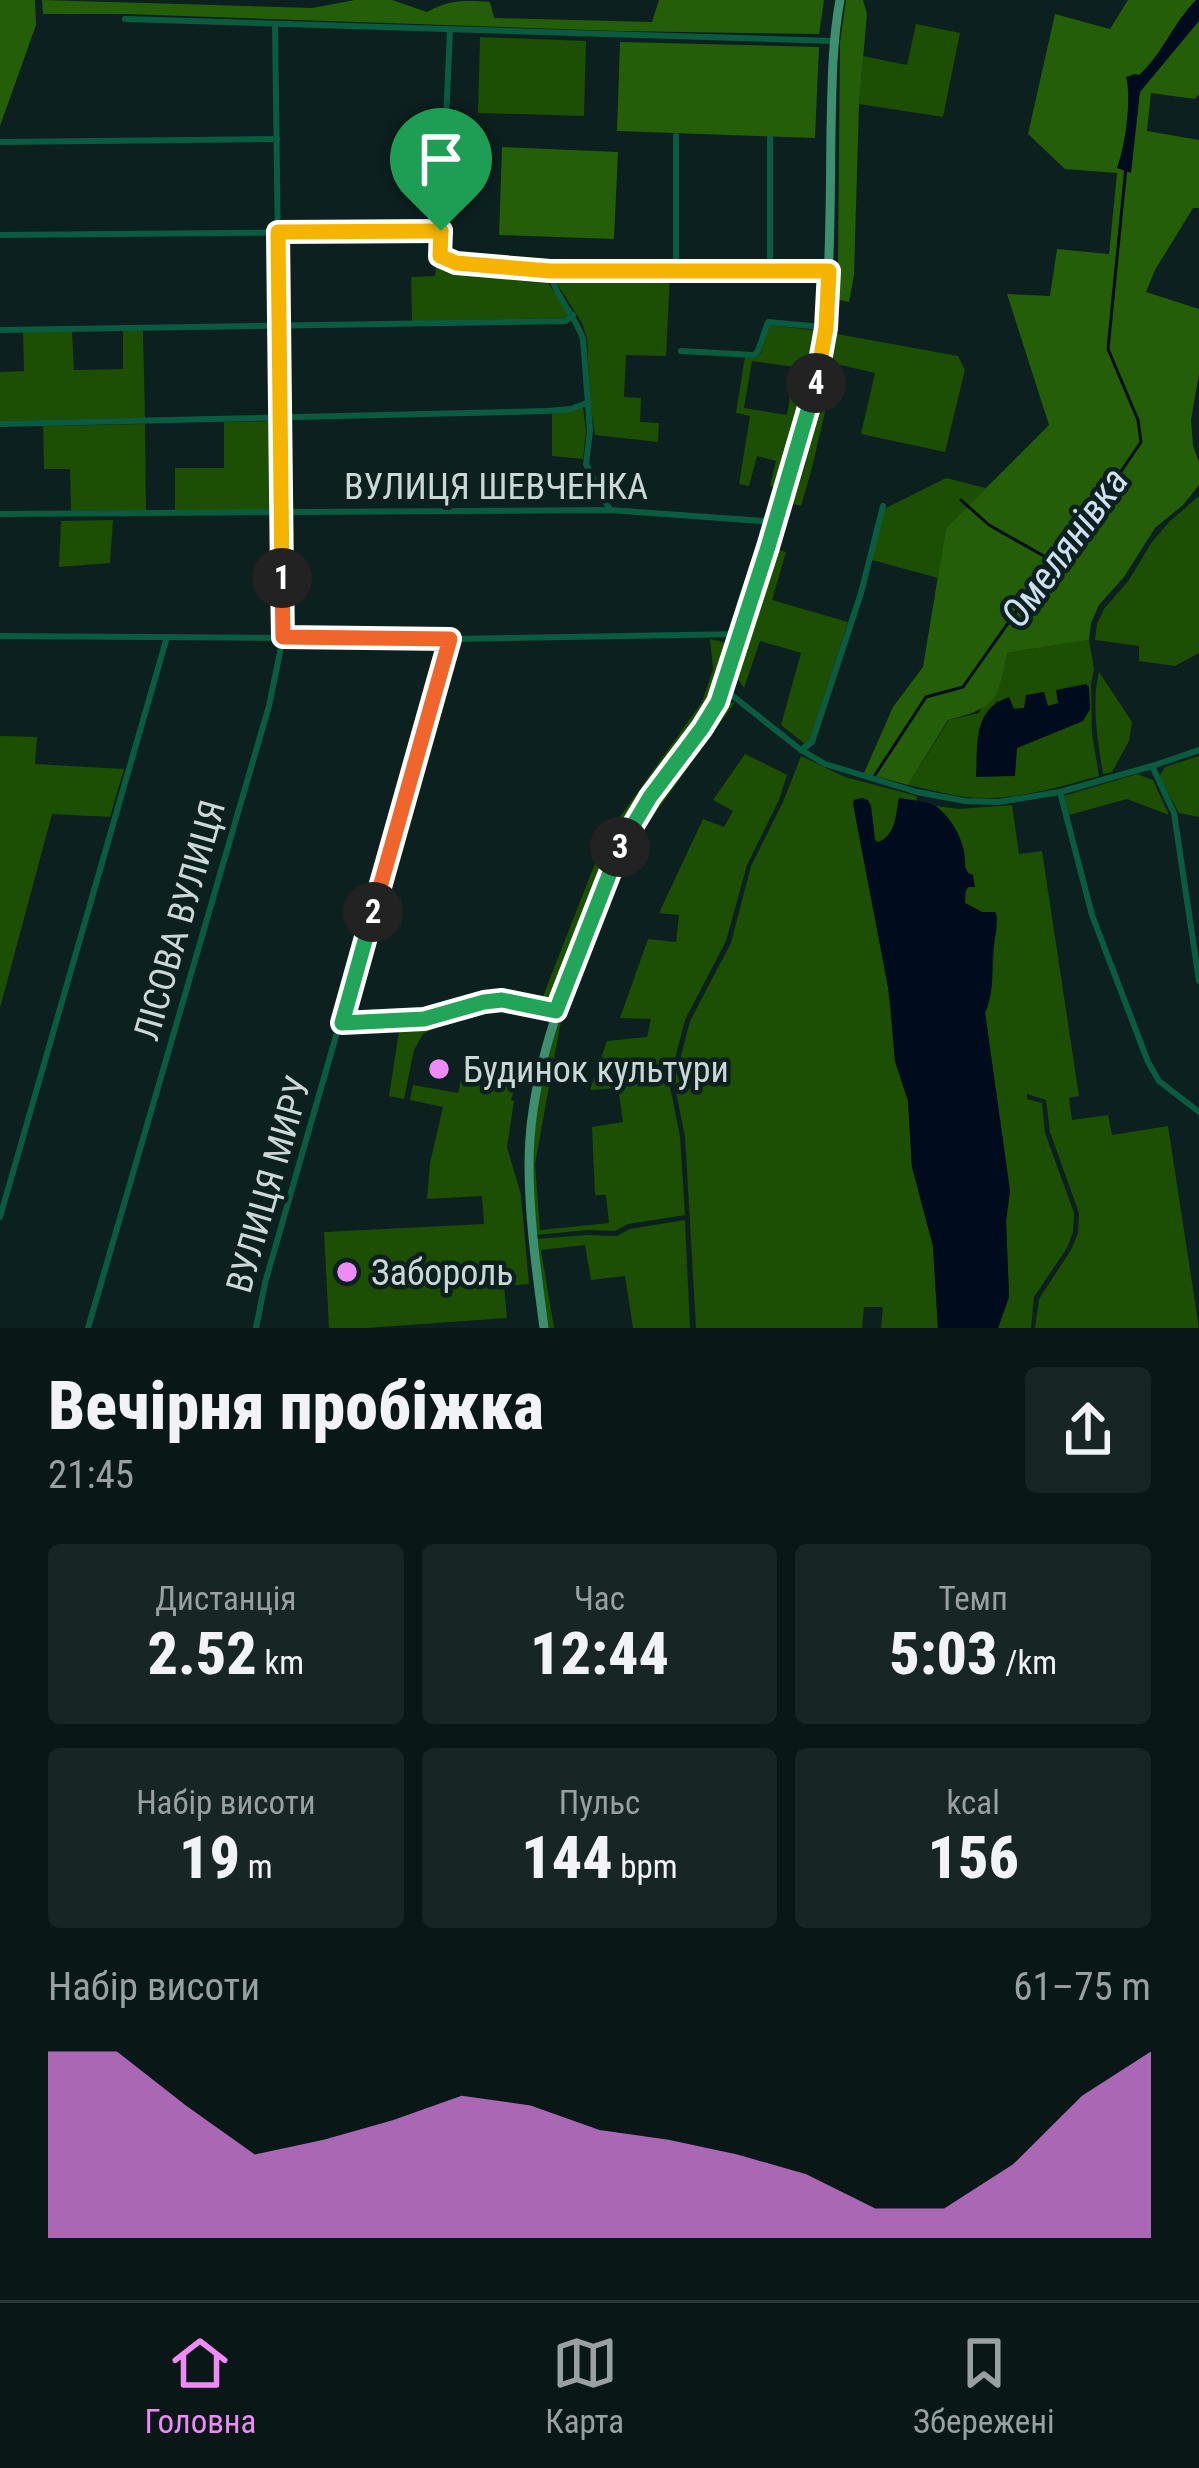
<!DOCTYPE html>
<html lang="uk">
<meta charset="utf-8">
<style>
body{margin:0;font-family:"Roboto Condensed",sans-serif;background:#172524;color:#f1f3f6;height:100vh;display:flex;flex-direction:column;font-size:45px;white-space:nowrap}
*{box-sizing:border-box;margin:0}
p{font-size:39px;color:#99a0a1}
.icon{flex:none;width:66px;height:66px;fill:none;stroke:currentColor;stroke-width:2;stroke-linecap:round;stroke-linejoin:round}
.map{position:relative;height:1328px;overflow:hidden}
.panel{display:flex;flex-direction:column;background:#091817;flex:1}
.panel>*{flex:none}
.pin{position:absolute;display:grid;place-items:center;width:102px;height:102px;color:#fff;margin:-123px -51px;border-radius:50% 50% 50% 0;rotate:-45deg;box-shadow:0 0 12px #0007}
.pin .icon{rotate:45deg}
.km{position:absolute;width:60px;height:60px;margin:-30px;border-radius:50%;background:#222;color:#fff;font-size:33px;line-height:60px;text-align:center}
.round{display:grid;place-items:center;flex:none;width:126px;height:126px;border-radius:12px;background:#172524}
.summary{display:flex;align-items:center;justify-content:space-between;height:204px;padding:0 48px}
h1{font-size:66px;font-weight:800;line-height:90px}
.stats{display:grid;grid-template-columns:repeat(3,1fr);gap:18px;height:204px;padding:12px 48px}
.stats div{display:grid;align-content:center;border-radius:12px;background:#172524;text-align:center}
.stats b{font-size:60px;font-weight:800}
.stats small{font-size:33px;font-weight:400}
.stats p{font-size:33px}
.chart{height:336px;padding:24px 48px}
.chart p{display:flex;justify-content:space-between}
.chart svg{width:100%;height:216px;margin-top:12px;fill:#ef8bf7;opacity:.7}
.dock{display:flex;justify-content:space-around;align-items:center;height:168px;border-top:3px solid #293736;background:#091817;font-size:33px;color:#99a0a1}
.dock a{display:grid;justify-items:center;gap:6px}
.dock .selected{color:#ef8bf7}
.map>svg:first-child{display:block}
.green{fill:#1c4e03;fill-rule:evenodd}
.forest{fill:#245e08}
.water{fill:#000c1e}
.lines{fill:none;stroke-linecap:round;stroke-linejoin:round}
.stream{stroke:#000c1e;stroke-width:3}
.street{stroke:#0b5b41;stroke-width:6}
.primary{stroke:#3d8f6f;stroke-width:9}
.split-1-casing{stroke:#fff;stroke-width:24}
.split-2-casing{stroke:#fff;stroke-width:24}
.split-3-casing{stroke:#fff;stroke-width:24}
.split-4-casing{stroke:#fff;stroke-width:24}
.split-5-casing{stroke:#fff;stroke-width:24}
.split-1{stroke:#f5b400;stroke-width:15}
.split-2{stroke:#f0652b;stroke-width:15}
.split-3{stroke:#22a559;stroke-width:15}
.split-4{stroke:#22a559;stroke-width:15}
.split-5{stroke:#f5b400;stroke-width:15}
.poi-dot{fill:#ef8bf7;stroke:#0c201f;stroke-width:4.5}
.labels{text-anchor:middle;stroke-width:9;stroke-linejoin:round;paint-order:stroke}
.street-label{font-size:36px;fill:#ccd8d7;stroke:#0c201f}
.poi-label{font-size:36px;fill:#ccd8d7;stroke:#0c201f;text-anchor:start}
.water-label{font-size:39px;font-style:italic;fill:#cee2f3;stroke:#0c201f}
</style>
<div class="map">
<svg width="1199" height="1328" viewBox="0 0 1199 1328">
<rect width="100%" height="100%" fill="#0c201f"/>
<g class="green">
<polygon points="916,24 960,33 943,117 859,104 863,56 907,65"/>
<polygon points="480,37 586,41 584,116 478,113"/>
<polygon points="444,262 542,274 569,314 565,318 412,321 411,277 435,276 436,265"/>
<polygon points="558,275 670,275 666,356 626,355 624,397 641,398 640,422 659,423 658,442 595,435 590,402 587,338 582,323 556,282"/>
<path d="M 769,325 L 820,331 L 803,413 L 778,488 L 770,486 L 776,461 L 757,456 L 749,486 L 739,484 L 750,416 L 736,413 L 745,357 L 755,358 L 761,353 ZM 752,361 L 795,367 L 787,415 L 744,408 Z"/>
<polygon points="72,331 74,370 123,369 123,331 143,331 145,418 0,421 0,372 24,371 23,332"/>
<polygon points="837,334 958,356 965,370 945,452 861,434 875,373 836,364 812,468 801,506 793,504 805,466 832,339"/>
<polygon points="583,407 586,431 583,459 552,456 552,414"/>
<polygon points="276,421 277,510 175,510 175,468 224,468 224,422"/>
<polygon points="145,424 146,510 71,511 70,469 44,469 43,426"/>
<polygon points="946,478 986,488 946,528 938,578 872,560 884,509"/>
<polygon points="1199,496 1199,653 1175,666 1139,661 1139,646 1095,640 1097,624 1104,609 1129,580 1152,542 1169,522"/>
<polygon points="113,520 110,563 59,567 61,521"/>
<polygon points="776,549 786,552 772,600 848,622 810,740 805,744 781,725 801,653 760,641 744,688 737,678"/>
<polygon points="710,639 727,643 708,705 613,841 549,1006 540,1004 605,838 702,702 713,669"/>
<path d="M 1089,640 L 1094,669 L 1091,684 L 1092,734 L 1099,776 C 1056,788 1010,802 965,797 C 946,794 927,789 908,785 L 949,720 L 979,713 L 1007,653 ZM 997,701 L 1013,709 L 1025,708 L 1027,702 L 1047,706 L 1058,704 L 1083,721 L 1016,748 L 986,716 Z"/>
<path d="M 1099,672 L 1132,722 L 1129,741 L 1112,772 L 1103,774 C 1098,742 1091,705 1099,672 Z"/>
<polygon points="735,702 633,844 560,1026 535,1164 540,1230 609,1223 606,1195 595,1195 592,1127 623,1122 618,1088 590,1090 607,1041 647,1037 651,1019 620,1018 648,939 676,942 679,915 659,913 703,819 724,827 733,811 713,800 745,754 787,775 779,800 747,865 726,941 685,1020 669,1082 680,1136 685,1215 628,1224 615,1231 588,1230 536,1235 532,1164 535,1114 555,1024 629,838 653,799 699,742 724,705"/>
<polygon points="0,736 37,737 35,764 124,769 110,817 52,814 0,1008"/>
<polygon points="801,756 845,777 917,796 916,802 899,798 894,826 885,840 878,843 875,840 871,807 895,1061 908,1101 912,1167 933,1246 938,1328 881,1328 883,1307 864,1307 862,1328 696,1328 685,1136 674,1082 690,1021 731,943 751,866 783,802"/>
<polygon points="1199,756 1199,817 1179,813 1159,777 1165,767"/>
<polygon points="1137,774 1153,780 1169,815 1127,799 1069,815 1064,796"/>
<path d="M 1012,805 L 1019,854 L 1042,851 L 1079,1096 L 1069,1098 L 1072,1120 L 1108,1115 L 1112,1135 L 1168,1126 L 1199,1328 L 1035,1328 L 1039,1299 L 1071,1250 L 1078,1233 L 1079,1213 L 1050,1132 L 1046,1100 L 1027,1094 L 1027,1099 L 1042,1103 L 1045,1133 L 1074,1213 L 1073,1232 L 1067,1248 L 1034,1297 L 1031,1328 L 998,1328 L 1009,1297 L 1006,1221 L 1010,1191 L 985,1012 C 997,986 990,956 997,927 L 982,912 L 965,903 L 968,873 L 936,806 L 959,809 Z"/>
<polygon points="461,1011 459,1016 423,1034 414,1050 404,1099 389,1096 400,1025 425,1022"/>
<polygon points="463,1070 516,1081 511,1100 514,1101 507,1147 521,1195 529,1284 504,1286 507,1318 366,1328 329,1328 324,1232 484,1224 482,1196 427,1199 430,1163 443,1107 410,1100 413,1085 458,1093"/>
<polygon points="685,1220 690,1328 633,1328 625,1276 591,1280 585,1245 541,1250 554,1328 548,1328 536,1239 588,1235 617,1236 630,1229"/>
</g>
<g class="forest">
<polygon points="0,0 35,0 36,25 0,126"/>
<path d="M 42,0 L 312,8 L 355,0 L 392,0 L 427,12 C 448,0 464,0 490,2 L 494,18 L 652,22 L 659,0 L 824,0 L 819,34 L 619,31 L 125,14 L 43,14 Z"/>
<polygon points="846,0 863,0 867,14 859,104 854,275 849,302 835,299 838,267 840,42"/>
<path d="M 1128,0 L 1199,0 L 1199,94 L 1195,99 L 1151,93 L 1147,131 L 1199,140 L 1199,208 L 1193,208 L 1155,270 L 1146,292 L 1199,309 L 1199,374 L 1191,420 L 1193,446 L 1199,462 L 1199,485 L 1183,505 L 1155,528 L 1124,577 L 1099,605 L 1091,623 L 1089,640 L 1007,653 C 998,700 996,708 948,720 L 908,785 L 864,773 L 893,707 L 923,667 L 946,528 L 1049,425 L 1007,294 L 1050,296 L 1057,249 L 1109,254 L 1117,173 L 1065,169 L 1028,134 L 1055,14 L 1110,29 Z"/>
<polygon points="620,42 819,47 815,138 617,131"/>
<polygon points="502,147 618,152 614,239 499,235"/>
</g>
<g class="water">
<path d="M 1196,0 L 1199,0 L 1199,21 L 1140,92 L 1131,173 L 1117,168 C 1125,147 1132,99 1126,77 L 1135,74 L 1139,75 C 1162,55 1173,23 1196,0 Z"/>
<path d="M 1086,684 L 1089,687 L 1090,709 L 1083,721 L 1017,748 L 1015,776 L 976,777 C 978,746 972,709 1009,697 L 1014,709 L 1024,708 L 1026,695 L 1044,692 L 1048,706 L 1058,703 L 1056,690 Z"/>
<path d="M 861,798 L 868,800 L 871,806 L 875,840 L 878,842 C 896,836 896,814 899,798 C 910,800 929,801 937,807 C 954,820 967,846 965,867 L 968,873 L 973,875 L 975,887 L 968,887 L 964,894 L 965,903 L 982,912 L 995,912 L 997,916 C 997,931 993,945 992,960 C 992,978 993,995 985,1013 L 1010,1191 L 1006,1221 L 1009,1297 L 998,1328 L 938,1328 L 933,1246 L 912,1167 L 908,1101 L 895,1061 L 890,998 L 853,804 L 854,800 Z"/>
</g>
<g class="lines">
<g class="stream">
<polyline points="961,500 989,525 1049,559"/>
<polyline points="875,775 926,697 963,687 1051,562 1099,504 1141,442 1138,420 1108,349 1126,167"/>
</g>
<g class="street">
<polyline points="125,19 833,41"/>
<polyline points="450,30 440,256 447,261 550,271 829,271"/>
<polyline points="676,136 676,271"/>
<polyline points="0,142 277,139"/>
<polyline points="0,235 441,231"/>
<path d="M 550,271 C 554,295 575,315 583,339 L 590,431 L 586,464 L 610,510"/>
<polyline points="770,271 770,138"/>
<polyline points="0,330 566,321 573,315"/>
<polyline points="681,351 754,355 758,351 768,322 822,327"/>
<polyline points="0,424 547,411 571,409 587,403"/>
<polyline points="0,514 610,510 776,522"/>
<polyline points="0,636 450,639 741,634"/>
<polyline points="724,689 801,750 825,764 917,792 965,801 999,802 1060,792 1152,766 1174,813 1199,981"/>
<polyline points="801,750 812,742 861,593 883,506"/>
<polyline points="1152,766 1199,750"/>
<polyline points="1060,792 1092,915 1148,1062 1159,1081 1199,1112"/>
<polyline points="342,1023 424,1019 502,1000 557,1011"/>
<polyline points="0,1217 167,637"/>
<polyline points="88,1328 269,706 283,637 275,24"/>
<polyline points="256,1328 265,1283 450,639"/>
</g>
<path class="primary" d="M 544,1328 C 537,1274 529,1219 529,1164 C 529,1087 555,1014 582,942 C 596,905 608,867 628,833 C 655,782 702,742 724,689 L 819,372 C 831,292 830,211 831,130 C 832,86 832,43 840,0"/>
</g>
<g class="lines">
<defs>
<polyline id="split-1" points="282,578 278,232 441,231"/>
<polyline id="split-2" points="282,578 283,637 450,639 373,912"/>
<polyline id="split-3" points="373,912 342,1023 424,1019 484,1002 502,1000 556,1011 620,847"/>
<polyline id="split-4" points="620,847 650,797 702,728 718,702 768,547 816,383"/>
<polyline id="split-5" points="441,231 440,256 456,263 550,271 829,271 826,328 816,383"/>
</defs>
<use href="#split-1" class="split-1-casing"/>
<use href="#split-2" class="split-2-casing"/>
<use href="#split-3" class="split-3-casing"/>
<use href="#split-4" class="split-4-casing"/>
<use href="#split-5" class="split-5-casing"/>
<use href="#split-1" class="split-1"/>
<use href="#split-2" class="split-2"/>
<use href="#split-3" class="split-3"/>
<use href="#split-4" class="split-4"/>
<use href="#split-5" class="split-5"/>
</g>
<g class="poi-dot">
<circle cx="439" cy="1069" r="12"/>
<circle cx="347" cy="1272" r="12"/>
</g>
<g class="labels">
<g class="street-label">
<text x="496" y="499">ВУЛИЦЯ ШЕВЧЕНКА</text>
<text transform="translate(179 920) rotate(-74)" y="13">ЛІСОВА ВУЛИЦЯ</text>
<text transform="translate(268 1184) rotate(-74)" y="13">ВУЛИЦЯ МИРУ</text>
</g>
<g class="poi-label">
<text x="463" y="1082">Будинок культури</text>
<text x="371" y="1285">Забороль</text>
</g>
<g class="water-label">
<text transform="translate(1064 547) rotate(-54)" y="14">Омелянівка</text>
</g>
</g>
</svg>
<div class="pin" style="left:441px;top:231px;background:#1e9e55"><svg class="icon" aria-label="arrive" viewBox="0 0 24 24"><path d="M6 21V4h12l-3 4 3 4H6"/></svg></div>
<b class="km" style="left:282px;top:578px">1</b>
<b class="km" style="left:373px;top:912px">2</b>
<b class="km" style="left:620px;top:847px">3</b>
<b class="km" style="left:816px;top:383px">4</b>
</div>
<section class="panel">
<div class="summary"><div><h1>Вечірня пробіжка</h1><p>21:45</p></div><a class="round"><svg class="icon" aria-label="share" viewBox="0 0 24 24"><path d="M12 15V3M7 8l5-5 5 5M5 13v7h14v-7"/></svg></a></div>
<div class="stats">
<div><p>Дистанція</p><b>2.52<small> km</small></b></div>
<div><p>Час</p><b>12:44</b></div>
<div><p>Темп</p><b>5:03<small> /km</small></b></div>
</div>
<div class="stats">
<div><p>Набір висоти</p><b>19<small> m</small></b></div>
<div><p>Пульс</p><b>144<small> bpm</small></b></div>
<div><p>kcal</p><b>156</b></div>
</div>
<div class="chart"><p><span>Набір висоти</span>61–75 m</p>
<svg viewBox="0 0 160 44" preserveAspectRatio="none"><path d="M0 44V6L10 6L20 17L30 27L40 24L50 20L60 15L70 17L80 22L90 24L100 27L110 31L120 38L130 38L140 29L150 15L160 6V44z"/></svg>
</div>
</section>
<nav class="dock">
<a class="selected"><svg class="icon" aria-label="home" viewBox="0 0 24 24"><path d="M3 11l9-7 9 7M6 9v11h12V9"/></svg>Головна</a>
<a><svg class="icon" aria-label="map" viewBox="0 0 24 24"><path d="M3 6l6-2 6 2 6-2v14l-6 2-6-2-6 2zM9 4v14M15 6v14"/></svg>Карта</a>
<a><svg class="icon" aria-label="saved" viewBox="0 0 24 24"><path d="M7 4h10v16l-5-4-5 4z"/></svg>Збережені</a>
</nav>
